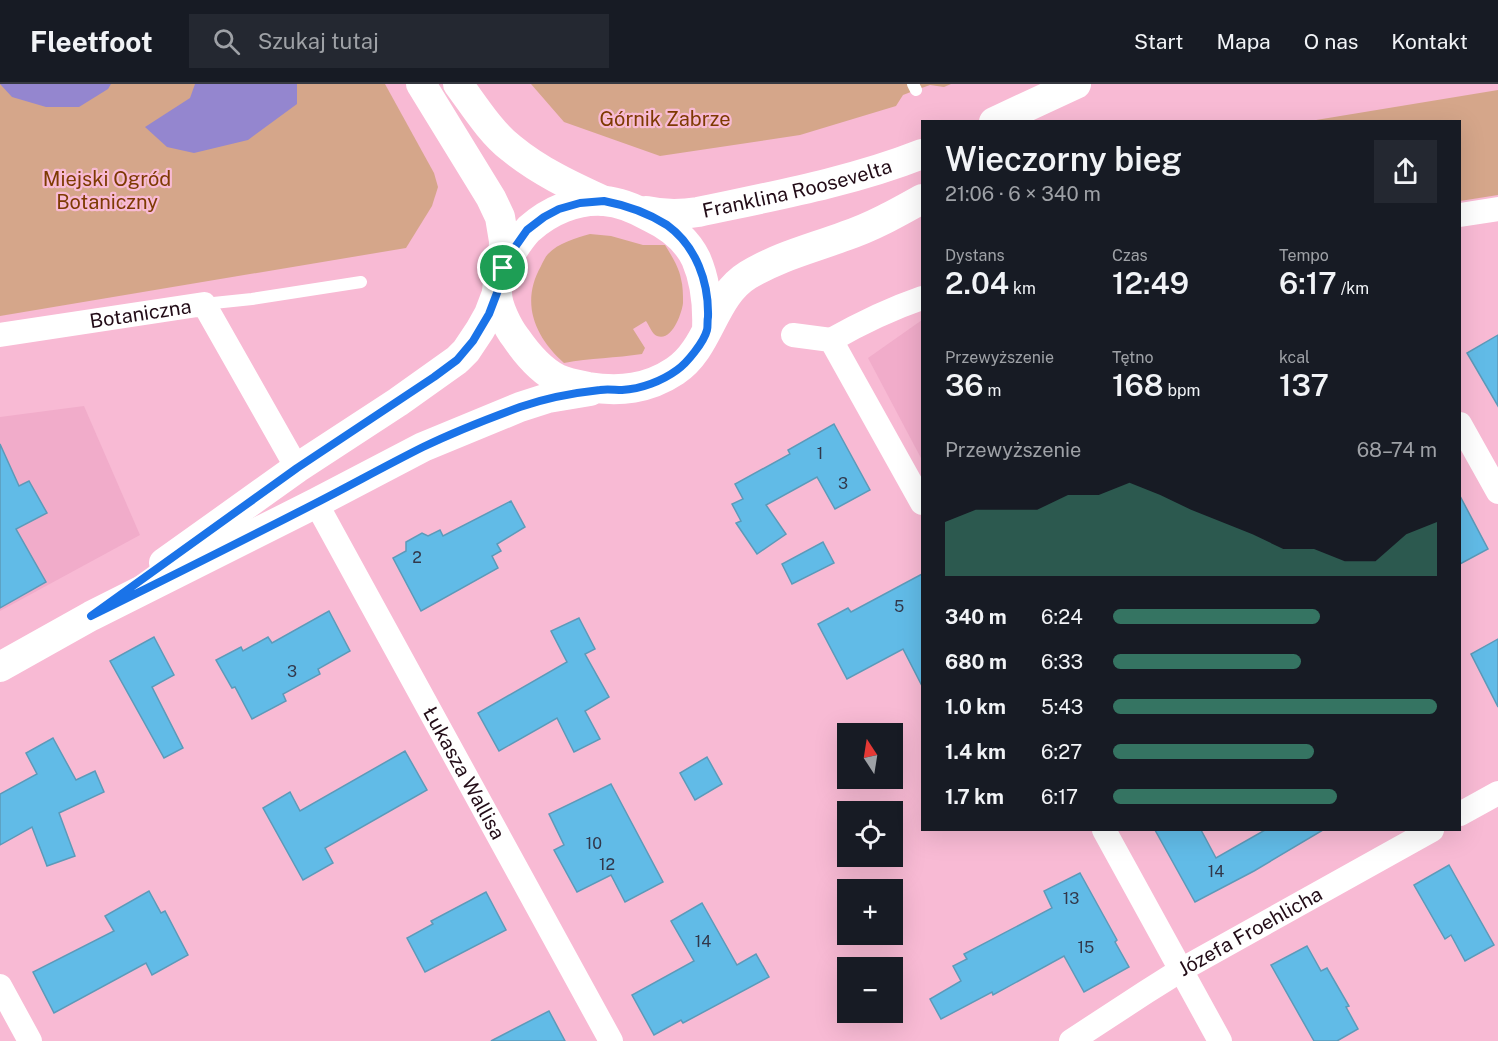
<!DOCTYPE html>
<html lang="pl">
<meta charset="utf-8">
<style>
body{margin:0;font-family:"Public Sans",sans-serif;background:#242831;color:#f1f3f6;height:100vh;display:flex;flex-direction:column;font-size:22px;white-space:nowrap}
*{box-sizing:border-box;margin:0}
p{font-size:20px;color:#9ea1a6}
.icon{flex:none;width:33px;height:33px;fill:none;stroke:currentColor;stroke-width:2;stroke-linecap:round;stroke-linejoin:round}
.map{position:relative;flex:1;overflow:hidden}
.drawer{position:absolute;left:921px;top:36px;width:540px;height:711px;display:flex;flex-direction:column;background:#171b24;border-radius:0px;box-shadow:0 6px 24px #0002}
.drawer>*{flex:none}
.needle{width:39px;rotate:348deg}
.fabs{position:absolute;left:837px;top:639px;display:grid;gap:12px}
.fabs a{display:grid;place-items:center;width:66px;height:66px;border-radius:0px;background:#171b24;box-shadow:0 6px 24px #0002;font-size:30px}
.pin{position:absolute;display:grid;place-items:center;width:51px;height:51px;color:#fff;margin:-26px;border:3px solid #fff;border-radius:50%;box-shadow:0 2px 6px #0007}
.round{display:grid;place-items:center;flex:none;width:63px;height:63px;border-radius:0px;background:#242831}
.head{display:flex;align-items:center;justify-content:space-between;height:102px;padding:0 24px}
h1{font-size:33px;font-weight:600;line-height:45px}
.stats{display:grid;grid-template-columns:repeat(3,1fr);gap:9px;height:102px;padding:6px 24px}
.stats div{display:grid;align-content:center}
.stats b{font-size:30px;font-weight:600}
.stats small{font-size:16px;font-weight:400}
.stats p{font-size:16px}
.chart{height:168px;padding:12px 24px}
.chart p{display:flex;justify-content:space-between}
.chart svg{width:100%;height:108px;margin-top:6px;fill:#357462;opacity:.7}
ul{padding:0 24px;list-style:none;font-size:20px}
li{display:grid;grid-template-columns:96px 72px 1fr;align-items:center;height:45px}
li i{height:15px;border-radius:8px;background:#357462}
header{display:flex;align-items:center;gap:36px;box-sizing:border-box;height:84px;padding:0 30px;background:#171b24;border-bottom:2px solid #363941}
header strong{font-size:28px}
nav{display:flex;gap:33px;margin-inline-start:auto;font-size:21px}
.search{width:420px;height:54px;background:#242831;display:flex;align-items:center;gap:15px;box-sizing:border-box;padding:0 21px;border-radius:0px;color:#9ea1a6;font-size:22px}
.map>svg:first-child{display:block}
.built{fill:#f1acca}
.green{fill:#d5a68a}
.water{fill:#9486cf}
.building{fill:#61bbe7;stroke:#5c9ab9;stroke-width:1.5}
.lines{fill:none;stroke-linecap:round;stroke-linejoin:round}
.service{stroke:#fff;stroke-width:12}
.minor{stroke:#fff;stroke-width:24}
.tertiary{stroke:#fff;stroke-width:30}
.route-casing{stroke:#fff;stroke-width:12}
.route{stroke:#1a73e8;stroke-width:8}
.labels{text-anchor:middle;stroke-width:4.5;stroke-linejoin:round;paint-order:stroke}
.number-label{font-size:16px;fill:#32384b}
.park-label{font-size:20px;fill:#7d3a03;stroke:#f8bad4}
.street-label{font-size:20px;fill:#220c17;stroke:#f8bad4}
</style>
<header>
<strong>Fleetfoot</strong>
<div class="search"><svg class="icon" aria-label="search" viewBox="0 0 24 24"><circle cx="10" cy="10" r="6"/><path d="M15 15l6 6"/></svg>Szukaj tutaj</div>
<nav><a>Start</a><a>Mapa</a><a>O nas</a><a>Kontakt</a></nav>
</header>
<div class="map">
<svg width="1498" height="957" viewBox="0 0 1498 957">
<rect width="100%" height="100%" fill="#f8bad4"/>
<g class="built">
<polygon points="922,236 922,376 868,274"/>
<polygon points="84,322 140,451 0,527 0,333"/>
</g>
<g class="green">
<polygon points="0,0 385,0 434,89 438,103 432,122 406,164 0,232"/>
<polygon points="531,0 951,0 944,3 930,1 916,6 903,11 896,22 800,51 660,72 564,38"/>
<polygon points="1498,6 1498,111 1460,117 1460,38 1310,37"/>
<path d="M 590,150 L 611,152 L 643,161 L 665,161 C 671,171 679,183 681,195 C 683,202 683,211 683,219 C 682,229 672,258 657,252 C 652,250 649,241 646,237 L 633,245 L 645,264 L 642,270 C 616,274 590,274 564,279 C 535,253 520,219 541,182 C 543,178 545,173 548,170 C 558,159 576,154 590,150 Z"/>
</g>
<g class="water">
<polygon points="0,0 111,0 108,5 79,23 46,23 12,13"/>
<polygon points="195,0 297,0 297,20 248,56 194,69 167,63 145,43 190,14"/>
</g>
<g class="building">
<polygon points="1498,251 1498,322 1467,269"/>
<polygon points="834,340 870,406 835,425 817,393 766,421 786,450 757,470 736,439 741,437 732,420 743,415 735,400 790,370 788,366"/>
<polygon points="0,360 19,402 29,397 47,429 16,445 46,498 0,524"/>
<polygon points="1460,412 1488,465 1460,480"/>
<polygon points="511,417 525,443 497,460 501,467 492,472 498,484 421,527 393,474 406,467 406,458 422,449 428,452 440,446 443,452"/>
<polygon points="823,458 834,479 792,500 782,480"/>
<polygon points="922,490 922,602 903,565 847,595 818,540 848,524 851,528"/>
<polygon points="329,527 350,567 318,585 320,590 283,610 286,617 252,635 235,603 232,604 216,576 241,563 243,567 268,553 272,559"/>
<polygon points="579,534 595,565 585,570 609,613 585,627 600,655 574,668 557,634 499,667 478,629 567,578 551,547"/>
<polygon points="154,553 174,591 152,603 183,664 164,674 110,577"/>
<polygon points="1498,555 1498,623 1471,570"/>
<polygon points="53,654 76,696 95,687 104,708 59,729 75,772 47,782 32,743 0,761 0,710 37,690 26,669"/>
<polygon points="405,667 427,706 325,764 333,779 303,796 263,724 290,708 300,727"/>
<polygon points="707,673 722,700 695,716 680,689"/>
<polygon points="611,700 663,798 625,818 611,791 577,808 554,766 564,761 549,730"/>
<polygon points="1155,746 1201,746 1216,774 1265,746 1323,746 1254,787 1195,818"/>
<polygon points="1449,781 1494,861 1465,877 1451,851 1445,855 1414,801"/>
<polygon points="1080,789 1117,856 1115,858 1129,883 1084,908 1064,872 993,911 992,908 941,935 930,915 961,897 953,882 967,875 964,870 1052,824 1044,807"/>
<polygon points="149,807 161,829 165,827 188,871 152,891 146,879 54,929 33,888 114,847 105,832"/>
<polygon points="486,808 506,846 425,888 407,854 433,840 431,837"/>
<polygon points="702,819 737,881 756,870 769,893 683,939 681,936 654,951 632,911 694,877 671,837"/>
<polygon points="1307,862 1321,887 1327,884 1349,922 1346,923 1358,945 1337,957 1314,957 1271,881"/>
<polygon points="549,927 565,957 491,957"/>
</g>
<g class="lines">
<g class="service">
<polyline points="913,0 916,6"/>
<polyline points="204,220 252,215 361,198"/>
</g>
<g class="minor">
<polyline points="1460,131 1498,125"/>
<path id="s1" d="M 0,251 L 204,220 L 297,384"/>
<polyline points="793,251 831,256 922,419"/>
<path d="M 831,256 C 861,239 890,225 922,214"/>
<polyline points="1460,340 1498,408"/>
<path id="s2" d="M 316,419 L 611,957"/>
<polyline points="1460,730 1498,709"/>
<polyline points="1104,746 1220,957"/>
<polyline points="0,902 30,957"/>
<path id="s3" d="M 1071,957 L 1146,908 L 1181,886 L 1432,746"/>
</g>
<g class="tertiary">
<polyline points="421,0 491,114 500,133 504,157 503,184"/>
<path d="M 458,0 C 473,20 491,49 511,64 C 539,87 571,102 604,117"/>
<polyline points="994,38 1076,0"/>
<path id="s4" d="M 646,127 C 664,131 680,131 698,128 C 773,112 851,98 922,70"/>
<path d="M 707,246 C 708,222 706,198 696,175 C 687,156 669,142 650,133 C 636,125 620,118 604,117 C 576,115 549,127 529,145 C 524,150 519,157 515,163 C 506,176 497,192 497,209 C 497,222 508,244 516,254 C 527,270 540,286 558,295 C 567,299 578,301 588,303 C 620,308 648,305 675,287 C 710,264 712,213 748,191 C 780,172 810,165 845,152 C 872,143 897,129 922,115"/>
<polyline points="164,479 297,384 398,318 457,276 466,267 480,246 489,230 497,209"/>
<polyline points="0,583 91,532 316,419 423,363 520,323 548,314 590,307"/>
</g>
</g>
<g class="lines">
<defs>
<path id="route" d="M 604,117 C 625,121 648,129 667,141 C 696,162 709,198 708,233 C 707,237 708,243 707,246 C 704,258 687,279 677,286 C 662,297 641,305 622,306 C 615,306 607,305 600,306 C 572,309 546,314 520,323 C 487,335 454,348 423,363 C 387,381 351,401 314,420 C 240,458 166,495 91,532 L 297,384 L 434,293 L 457,276 L 473,257 L 489,230 L 497,209 L 503,184 L 513,166 L 527,146 L 544,133 L 559,125 L 580,119 Z"/>
</defs>
<use href="#route" class="route-casing"/>
<use href="#route" class="route"/>
</g>
<g class="labels">
<g class="number-label">
<text x="820" y="375">1</text>
<text x="843" y="405">3</text>
<text x="417" y="479">2</text>
<text x="899" y="528">5</text>
<text x="292" y="593">3</text>
<text x="594" y="765">10</text>
<text x="607" y="786">12</text>
<text x="1216" y="793">14</text>
<text x="1071" y="820">13</text>
<text x="703" y="863">14</text>
<text x="1086" y="869">15</text>
</g>
<g class="park-label">
<text x="665" y="42">Górnik Zabrze</text>
<text x="107" y="102">Miejski Ogród<tspan x="107" dy="23">Botaniczny</tspan></text>
</g>
<g class="street-label">
<text dy="7" stroke="none"><textPath href="#s4" startOffset="154">Franklina Roosevelta</textPath></text>
<text dy="7" stroke="none"><textPath href="#s1" startOffset="142">Botaniczna</textPath></text>
<text dy="7" stroke="none"><textPath href="#s2" startOffset="308">Łukasza Wallisa</textPath></text>
<text dy="7" stroke="none"><textPath href="#s3" startOffset="210">Józefa Froehlicha</textPath></text>
</g>
</g>
</svg>
<div class="fabs">
<a><svg class="needle" viewBox="-14 -14 28 28"><path d="M0-13l5 13h-10z" fill="#e53935"/><path d="M0 13l5-13h-10z" fill="#9ea1a6"/></svg></a>
<a><svg class="icon" aria-label="locate" viewBox="0 0 24 24"><circle cx="12" cy="12" r="6"/><path d="M12 2v4M12 18v4M2 12h4M18 12h4"/></svg></a>
<a>+</a>
<a>−</a>
</div>
<div class="pin" style="left:503px;top:184px;background:#1e9e55"><svg class="icon" aria-label="arrive" viewBox="0 0 24 24"><path d="M6 21V4h12l-3 4 3 4H6"/></svg></div>
<section class="drawer">
<div class="head"><div><h1>Wieczorny bieg</h1><p>21:06 · 6 × 340 m</p></div><a class="round"><svg class="icon" aria-label="share" viewBox="0 0 24 24"><path d="M12 15V3M7 8l5-5 5 5M5 13v7h14v-7"/></svg></a></div>
<div class="stats">
<div><p>Dystans</p><b>2.04<small> km</small></b></div>
<div><p>Czas</p><b>12:49</b></div>
<div><p>Tempo</p><b>6:17<small> /km</small></b></div>
</div>
<div class="stats">
<div><p>Przewyższenie</p><b>36<small> m</small></b></div>
<div><p>Tętno</p><b>168<small> bpm</small></b></div>
<div><p>kcal</p><b>137</b></div>
</div>
<div class="chart"><p><span>Przewyższenie</span>68–74 m</p>
<svg viewBox="0 0 160 44" preserveAspectRatio="none"><path d="M0 44V22L10 17L20 17L30 17L40 11L50 11L60 6L70 11L80 17L90 22L100 27L110 33L120 33L130 38L140 38L150 27L160 22V44z"/></svg>
</div>
<ul>
<li><b>340 m</b>6:24<i style="width:64%"></i></li>
<li><b>680 m</b>6:33<i style="width:58%"></i></li>
<li><b>1.0 km</b>5:43<i style="width:100%"></i></li>
<li><b>1.4 km</b>6:27<i style="width:62%"></i></li>
<li><b>1.7 km</b>6:17<i style="width:69%"></i></li>
</ul>
</section>
</div>
